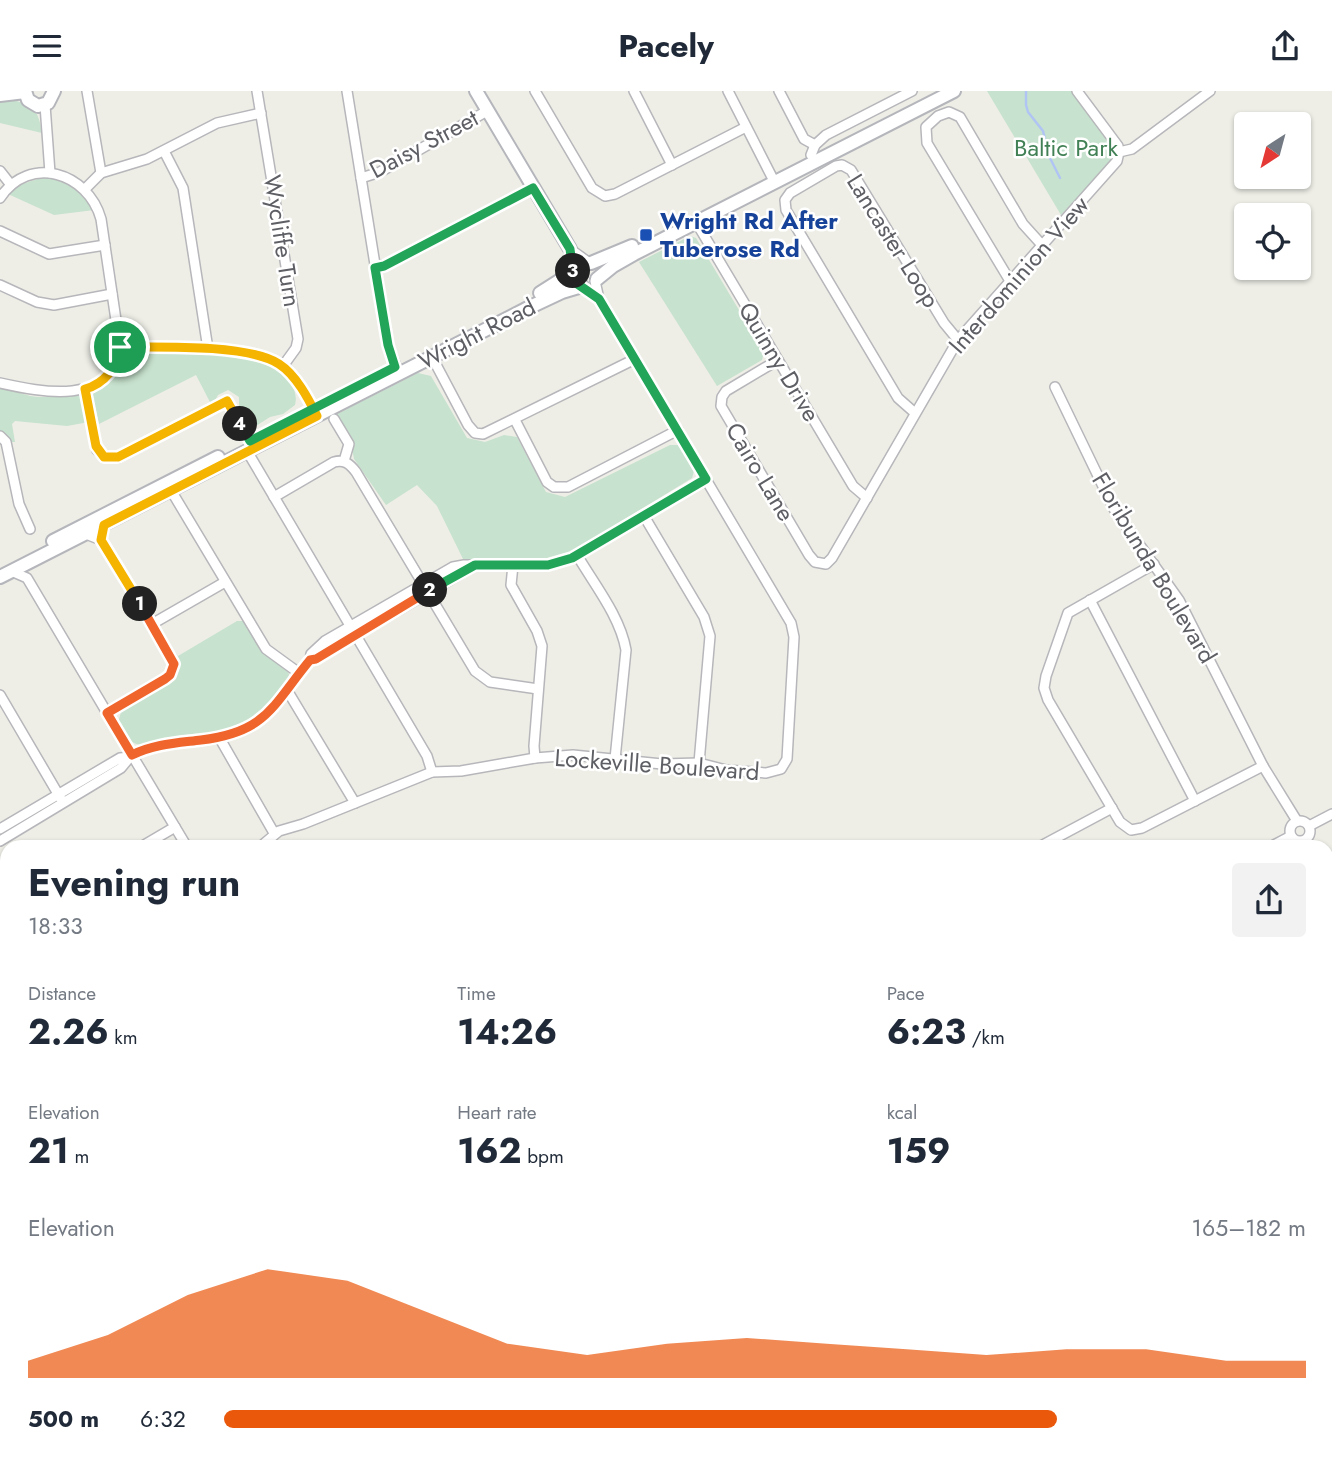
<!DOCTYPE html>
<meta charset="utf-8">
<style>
body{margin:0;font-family:Jost,sans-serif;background:#f2f2f3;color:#1f2937;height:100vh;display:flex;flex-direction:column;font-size:26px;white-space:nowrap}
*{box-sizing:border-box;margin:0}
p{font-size:23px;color:#747a83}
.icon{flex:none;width:38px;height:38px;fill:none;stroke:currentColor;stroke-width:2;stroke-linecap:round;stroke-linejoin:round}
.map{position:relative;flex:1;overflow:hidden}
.details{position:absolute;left:0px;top:749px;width:1334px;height:621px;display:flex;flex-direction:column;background:#fff;border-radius:21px 21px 0 0;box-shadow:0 2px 5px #0004}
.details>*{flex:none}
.needle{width:46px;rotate:216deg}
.fabs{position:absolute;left:1234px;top:21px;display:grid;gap:14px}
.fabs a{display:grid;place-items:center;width:77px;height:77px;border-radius:7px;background:#fff;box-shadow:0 2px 5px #0004;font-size:35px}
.pin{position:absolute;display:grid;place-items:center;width:60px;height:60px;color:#fff;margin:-30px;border:4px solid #fff;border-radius:50%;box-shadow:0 2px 7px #0007}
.km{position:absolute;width:35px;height:35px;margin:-18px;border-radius:50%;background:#222;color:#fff;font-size:19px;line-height:35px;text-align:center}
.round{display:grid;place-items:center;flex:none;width:74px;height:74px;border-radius:7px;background:#f2f2f3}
.summary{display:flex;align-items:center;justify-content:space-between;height:119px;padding:0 28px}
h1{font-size:38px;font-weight:700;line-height:52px}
.stats{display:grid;grid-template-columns:repeat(3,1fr);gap:10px;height:119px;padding:7px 28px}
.stats div{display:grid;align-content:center}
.stats b{font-size:35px;font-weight:700}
.stats small{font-size:19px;font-weight:400}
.stats p{font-size:19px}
.chart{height:196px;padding:14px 28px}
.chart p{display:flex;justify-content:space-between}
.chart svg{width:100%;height:126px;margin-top:7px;fill:#ea580c;opacity:.7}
ul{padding:0 28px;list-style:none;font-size:23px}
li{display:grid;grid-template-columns:112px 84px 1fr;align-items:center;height:52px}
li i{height:18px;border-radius:9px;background:#ea580c}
header{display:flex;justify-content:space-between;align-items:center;height:91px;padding:0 28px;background:#fff;font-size:32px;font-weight:700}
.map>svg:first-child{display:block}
.education{fill:#deded5}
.green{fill:#c7e2ce}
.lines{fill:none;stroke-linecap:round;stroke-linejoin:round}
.stream{stroke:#b1c5f4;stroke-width:2.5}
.street-casing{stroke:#b7b7bb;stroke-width:12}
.secondary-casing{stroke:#b5b6bc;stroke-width:16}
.primary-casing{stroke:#dfdd6f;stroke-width:18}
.street{stroke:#fff;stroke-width:9}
.secondary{stroke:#fff;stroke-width:12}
.primary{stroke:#eff5b5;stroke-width:14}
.split-1-casing{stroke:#fff;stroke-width:14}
.split-2-casing{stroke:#fff;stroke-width:14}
.split-3-casing{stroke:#fff;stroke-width:14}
.split-4-casing{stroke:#fff;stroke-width:14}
.split-5-casing{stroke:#fff;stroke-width:14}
.split-1{stroke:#f5b400;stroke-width:9}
.split-2{stroke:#f0652b;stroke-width:9}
.split-3{stroke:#22a559;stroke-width:9}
.split-4{stroke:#22a559;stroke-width:9}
.split-5{stroke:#f5b400;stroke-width:9}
.transit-dot{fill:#1a4fb4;stroke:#fff;stroke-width:2.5}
.labels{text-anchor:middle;stroke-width:5;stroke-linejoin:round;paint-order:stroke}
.street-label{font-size:24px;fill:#5e5f65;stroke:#fff}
.park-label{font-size:24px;fill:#418155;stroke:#fff}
.transit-label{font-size:24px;font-weight:bold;fill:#164399;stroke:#fff;text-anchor:start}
</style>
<header><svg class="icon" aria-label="menu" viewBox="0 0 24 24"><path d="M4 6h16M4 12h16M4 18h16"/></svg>Pacely<svg class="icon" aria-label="share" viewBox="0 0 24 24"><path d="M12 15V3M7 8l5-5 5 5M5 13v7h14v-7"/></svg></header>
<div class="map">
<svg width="1332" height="1369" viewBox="0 0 1332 1369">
<rect width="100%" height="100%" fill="#eeeee7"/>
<polygon class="education" points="7,1064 7,1363 304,1363 298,1369 0,1369 0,1074"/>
<g class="green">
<path d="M 987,0 L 1072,0 L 1112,52 L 1114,68 L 1106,78 C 1100,79 1093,87 1092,94 L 1086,97 L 1061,124 Z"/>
<path d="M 0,8 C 27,11 38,12 42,42 L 0,32 Z"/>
<path d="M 40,87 C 68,87 79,97 94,119 L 54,124 L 8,103 L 20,94 Z"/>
<polygon points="690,145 696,147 764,261 762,269 717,295 639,171"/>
<path d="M 135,260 L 147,260 L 151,263 L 227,263 C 232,268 248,269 254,265 C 273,271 301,292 295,314 L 283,323 L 270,326 L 253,337 L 243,318 L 239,317 L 239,306 L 228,299 L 218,304 L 212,315 L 196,284 L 99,333 L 92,304 L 115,279 L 123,264 Z"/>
<polygon points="418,282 431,285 467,347 485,351 504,344 517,346 546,401 565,406 670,354 680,354 694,380 692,387 573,460 545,470 464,470 437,415 417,394 386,414 354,368 350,346 337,323"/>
<path d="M 0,295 C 14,299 28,307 44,306 C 56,305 71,299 82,306 L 89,331 L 67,335 L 15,330 L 12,333 L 15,351 L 10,351 L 0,341 Z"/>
<path d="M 237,530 L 245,530 L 261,557 L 285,577 L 289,583 L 287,595 L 259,625 L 255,624 L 235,639 L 203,645 L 200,643 L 172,647 L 169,650 C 138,654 135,661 118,632 L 121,621 L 175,586 L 178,578 L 175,561 L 178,565 Z"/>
<polygon points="1332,1053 1332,1369 1274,1369 1270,1363 1326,1363 1326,1056"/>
<polygon points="7,1275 7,1363 79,1363 80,1369 4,1369 0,1347 0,1277"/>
<polygon points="115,1363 238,1363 232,1369 118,1369 113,1364"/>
</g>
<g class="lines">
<polyline class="stream" points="1026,0 1026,14 1028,21 1043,40 1049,65 1060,87"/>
<defs>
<g id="street">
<polyline points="87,0 101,82"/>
<polyline points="257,0 298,248 296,257 283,275"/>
<polyline points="347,0 388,254 399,283"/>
<polyline points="535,0 592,97 605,105 615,103 746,36"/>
<polyline points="634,0 672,74"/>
<polyline points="728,0 775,92"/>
<polyline points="779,0 804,48 815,54"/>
<polyline points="1077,0 1118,55 1119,61"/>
<polyline points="45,14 50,82"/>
<polyline points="164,60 183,97 208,258"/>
<polyline points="811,64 815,54 826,44 912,0"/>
<polyline points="0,80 11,94"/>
<polyline points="361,87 380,81 487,20"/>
<polyline points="85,98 101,82 147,68 217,32 261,22"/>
<path d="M 0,107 C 29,63 88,81 101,128 L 120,256 C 112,316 41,301 0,292"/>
<polyline points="696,131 853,395 867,407"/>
<polyline points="0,140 49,163 105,154"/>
<polyline points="570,158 588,171"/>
<polyline points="375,177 393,171 533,97"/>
<polyline points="1010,190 927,52 926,36 938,25 949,21 960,26 1023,133 1042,154"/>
<polyline points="0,194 37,211 54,214 112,203"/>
<path d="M 120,256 C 159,257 249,252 279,273 C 296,284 308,307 317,325"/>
<polyline points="432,266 468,334 475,342 483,343 635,268"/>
<polyline points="778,269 726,300 722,306 721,315 809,464 815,471 826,473 832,467 958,249 1117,70 1119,61 1132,58 1210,0"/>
<polyline points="1055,296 1114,418 1179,509 1263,675 1297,730"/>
<polyline points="85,298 97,359 107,367 118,367 227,310 250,350"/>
<polyline points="915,322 898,307 786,119 785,109 790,102 836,75 842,74 851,79 944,232 958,249"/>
<polyline points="334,328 349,353 344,370"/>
<polyline points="515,329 547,391 554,396 568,396 678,339"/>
<polyline points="0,345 6,351 19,413 30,438"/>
<polyline points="247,360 427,665 432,681"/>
<polyline points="169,396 266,558 299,582"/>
<path d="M 274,406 L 334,371 C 344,368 350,373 356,381 L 475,580 L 490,591 L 538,598"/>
<polyline points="644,425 704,526 710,545 699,672"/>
<polyline points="86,443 101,449 174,573 170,584 165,588 107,622"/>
<path d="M 577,464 C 594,493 620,525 626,559 L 615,668"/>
<polyline points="1154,473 1068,522 1046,585 1044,597 1048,609 1120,731 1131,739 1142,737 1263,675"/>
<polyline points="513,474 511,494 537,540 542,555 534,655 535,667"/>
<path d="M 11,480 L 27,487 L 132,664 C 154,653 177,652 201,649 C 267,641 272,615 310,569 L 311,563 L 325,550 L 453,476 L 464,474 L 548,474 L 572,467 L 706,388"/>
<polyline points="1090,509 1195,710"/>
<polyline points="152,533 225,491"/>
<polyline points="310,569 315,568 472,476"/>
<polyline points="287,599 355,712"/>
<polyline points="0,604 61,708"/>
<polyline points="219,646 274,742"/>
<polyline points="130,666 132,664 187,756"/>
<circle cx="1300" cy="740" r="10"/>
<polyline points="1309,735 1332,723"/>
<polyline points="0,738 120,667 130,666"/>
<polyline points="0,750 121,677 130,666"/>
<polyline points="141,756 175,736"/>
<polyline points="260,756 279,740 303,733 432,681 461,680 535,667 573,664 662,673 699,672 726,679 766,682 781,678 787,668 794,546 791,532 599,208 595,190"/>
<polyline points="1039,756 1112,717"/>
<polyline points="1270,756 1291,745"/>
<polyline points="1326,790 1332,801"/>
<polyline points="0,907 7,902"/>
<polyline points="1326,956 1332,966"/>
<polyline points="0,1050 7,1039"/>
</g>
<g id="secondary">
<polyline points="25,0 28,9 38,15 48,12 54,0"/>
<polyline points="476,0 570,158"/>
<polyline points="0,4 25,1"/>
<polyline points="591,172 632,155"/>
<polyline points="597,188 613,175 634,163 954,0"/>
<polyline points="540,202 573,181"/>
<polyline points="53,450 218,366"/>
<polyline points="0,486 528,217 562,201 582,195"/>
<polyline points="0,786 7,792"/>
<polyline points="0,816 7,818"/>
</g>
<g id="primary">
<polyline points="1326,1024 1332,1022"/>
<polyline points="1326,1042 1332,1039"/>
<polyline points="337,1369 348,1364 361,1369"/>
<polyline points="400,1369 410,1363"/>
</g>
</defs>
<use href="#street" class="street-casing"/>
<use href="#secondary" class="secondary-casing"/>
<use href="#primary" class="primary-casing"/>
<use href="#street" class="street"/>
<use href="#secondary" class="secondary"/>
<use href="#primary" class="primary"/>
</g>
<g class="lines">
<defs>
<path id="split-1" d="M 120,256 C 159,256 249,253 279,273 C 296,284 308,307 317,325 L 104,434 L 101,449 L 140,513"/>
<path id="split-2" d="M 140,513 L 174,573 L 170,584 L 165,588 L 107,622 L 132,664 C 154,653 177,652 201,649 C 267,641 272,615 310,569 L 316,568 L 430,499"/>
<polyline id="split-3" points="430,499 475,474 548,474 572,467 706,388 599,208 576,192 573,180"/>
<polyline id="split-4" points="240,333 250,350 395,276 388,254 375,177 384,175 533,97 570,158 573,180"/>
<path id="split-5" d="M 120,256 C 118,276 104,293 85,298 L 96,355 L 104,366 L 118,366 L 227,310 L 240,333"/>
</defs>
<use href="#split-1" class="split-1-casing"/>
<use href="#split-2" class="split-2-casing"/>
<use href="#split-3" class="split-3-casing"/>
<use href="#split-4" class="split-4-casing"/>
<use href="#split-5" class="split-5-casing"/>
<use href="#split-1" class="split-1"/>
<use href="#split-2" class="split-2"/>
<use href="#split-3" class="split-3"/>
<use href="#split-4" class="split-4"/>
<use href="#split-5" class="split-5"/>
</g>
<rect class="transit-dot" x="639" y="137" width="14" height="14" rx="3.5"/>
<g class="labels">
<g class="street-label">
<text transform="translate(424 53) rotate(-28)" y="8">Daisy Street</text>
<text transform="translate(282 150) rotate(81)" y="8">Wycliffe Turn</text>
<text transform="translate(893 150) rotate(58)" y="8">Lancaster Loop</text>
<text transform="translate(1019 184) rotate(-49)" y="8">Interdominion View</text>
<text transform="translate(477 243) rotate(-27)" y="8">Wright Road</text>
<text transform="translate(779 271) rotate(59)" y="8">Quinny Drive</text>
<text transform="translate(760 381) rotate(59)" y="8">Cairo Lane</text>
<text transform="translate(1154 477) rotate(59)" y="8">Floribunda Boulevard</text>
<text transform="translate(657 674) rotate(4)" y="8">Lockeville Boulevard</text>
</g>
<g class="park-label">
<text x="1066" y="65">Baltic Park</text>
</g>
<g class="transit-label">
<text x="660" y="138">Wright Rd After<tspan x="660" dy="28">Tuberose Rd</tspan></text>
</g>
</g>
</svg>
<div class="fabs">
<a><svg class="needle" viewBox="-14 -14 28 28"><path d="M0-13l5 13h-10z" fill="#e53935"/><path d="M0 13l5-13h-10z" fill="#747a83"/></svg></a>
<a><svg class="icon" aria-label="locate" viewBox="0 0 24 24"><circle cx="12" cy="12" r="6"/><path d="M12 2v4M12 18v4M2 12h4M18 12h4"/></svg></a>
</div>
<div class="pin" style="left:120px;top:256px;background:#1e9e55"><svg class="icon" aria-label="arrive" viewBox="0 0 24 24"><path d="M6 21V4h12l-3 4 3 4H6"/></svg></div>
<b class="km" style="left:140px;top:513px">1</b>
<b class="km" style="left:430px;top:499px">2</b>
<b class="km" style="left:573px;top:180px">3</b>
<b class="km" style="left:240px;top:333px">4</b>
<section class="details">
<div class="summary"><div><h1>Evening run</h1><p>18:33</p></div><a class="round"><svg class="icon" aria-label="share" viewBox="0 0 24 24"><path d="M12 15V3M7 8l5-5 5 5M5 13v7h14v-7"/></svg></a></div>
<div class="stats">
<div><p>Distance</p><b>2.26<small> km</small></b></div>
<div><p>Time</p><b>14:26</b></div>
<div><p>Pace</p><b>6:23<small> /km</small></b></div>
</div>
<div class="stats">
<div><p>Elevation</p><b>21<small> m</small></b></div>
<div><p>Heart rate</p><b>162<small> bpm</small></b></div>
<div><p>kcal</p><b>159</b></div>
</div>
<div class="chart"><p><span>Elevation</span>165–182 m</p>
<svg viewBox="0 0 160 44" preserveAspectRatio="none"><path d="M0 44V38L10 29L20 15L30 6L40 10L50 21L60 32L70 36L80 32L90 30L100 32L110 34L120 36L130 34L140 34L150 38L160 38V44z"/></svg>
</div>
<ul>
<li><b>500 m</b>6:32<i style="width:77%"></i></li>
</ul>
</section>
</div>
